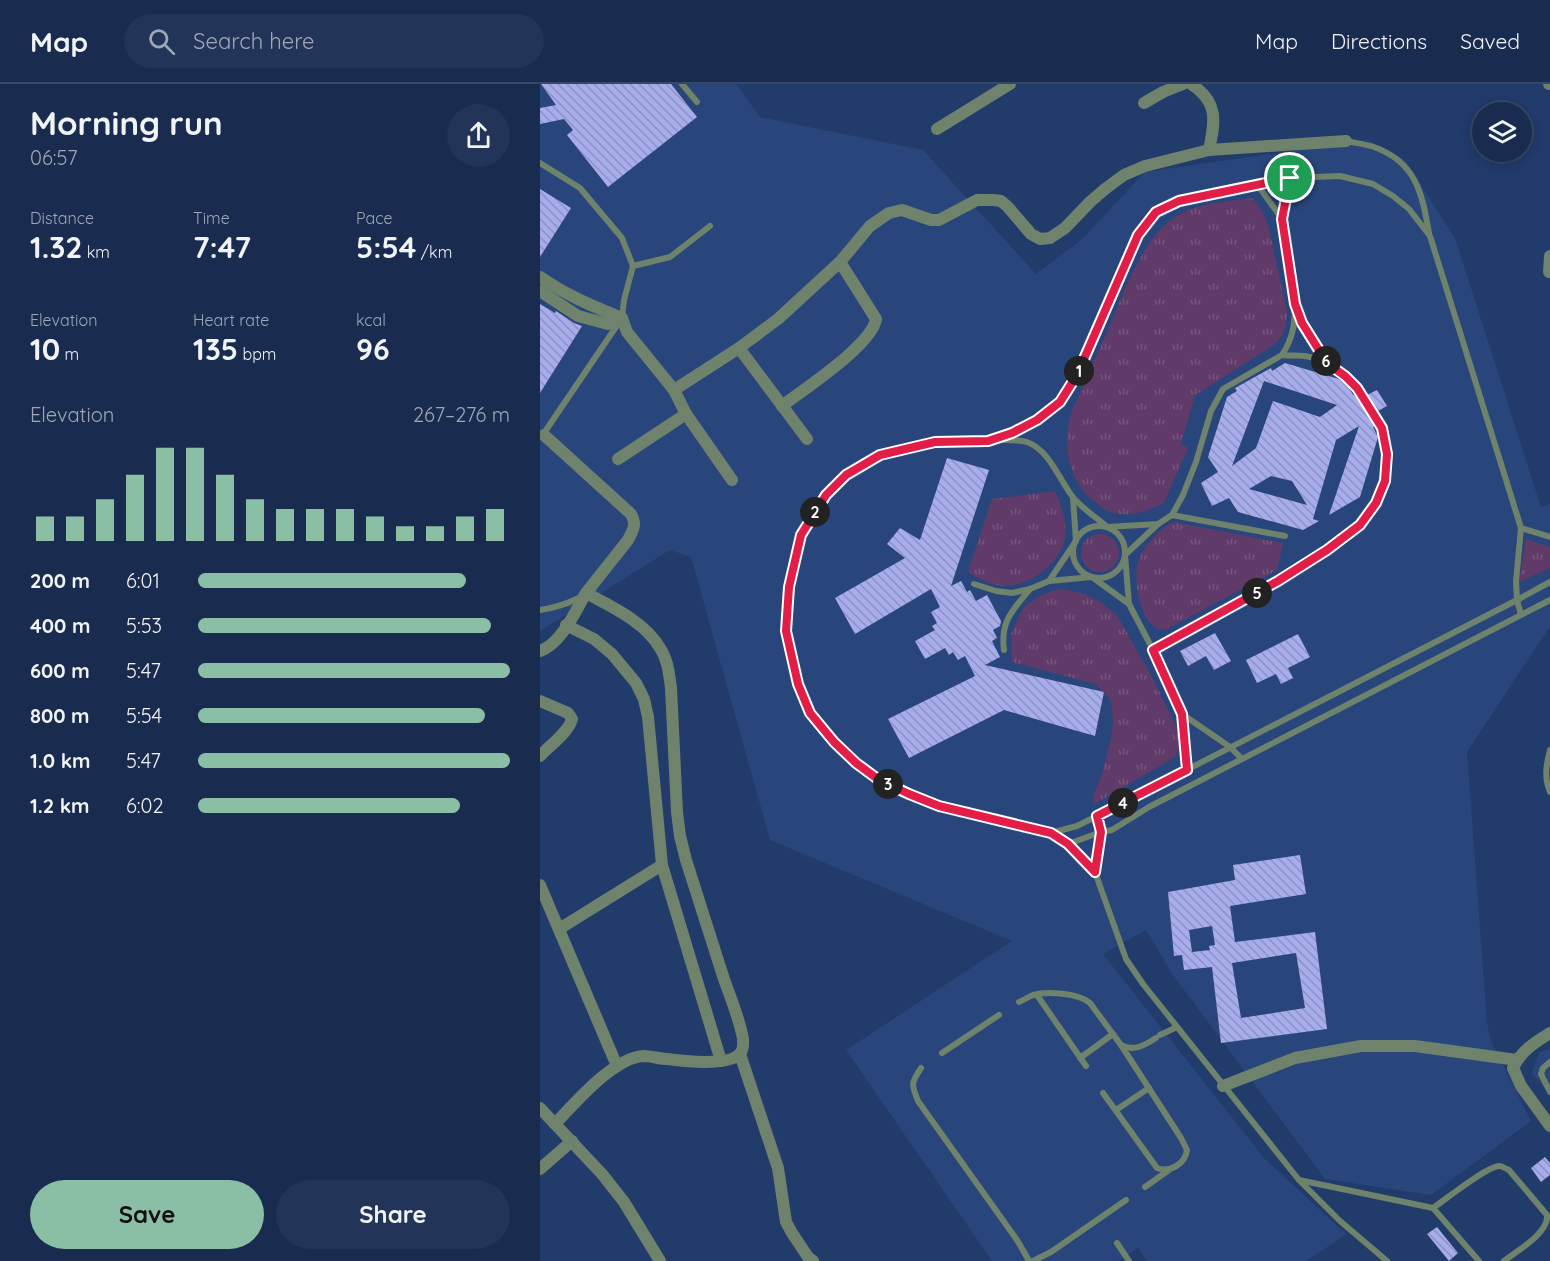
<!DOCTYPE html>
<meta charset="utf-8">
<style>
body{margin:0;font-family:Quicksand,sans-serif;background:#223457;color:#f1f3f6;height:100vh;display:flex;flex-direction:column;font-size:22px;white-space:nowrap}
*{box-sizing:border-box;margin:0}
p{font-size:20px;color:#9fa7b7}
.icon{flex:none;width:33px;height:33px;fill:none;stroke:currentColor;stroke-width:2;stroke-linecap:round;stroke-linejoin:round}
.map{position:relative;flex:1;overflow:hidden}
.details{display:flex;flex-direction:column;background:#192c50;width:540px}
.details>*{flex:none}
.controls{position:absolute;left:932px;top:18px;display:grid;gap:12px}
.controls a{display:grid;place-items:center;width:60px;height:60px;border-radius:50%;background:#192c50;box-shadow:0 3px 15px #0003,0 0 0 2px #374867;font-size:30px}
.pin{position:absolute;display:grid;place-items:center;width:51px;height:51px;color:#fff;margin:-26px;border:3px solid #fff;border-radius:50%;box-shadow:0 2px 6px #0007}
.km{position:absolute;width:30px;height:30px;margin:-15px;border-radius:50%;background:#222;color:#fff;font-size:16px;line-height:30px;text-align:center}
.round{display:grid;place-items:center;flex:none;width:63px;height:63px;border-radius:32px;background:#223457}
.head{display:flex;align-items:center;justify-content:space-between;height:102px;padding:0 30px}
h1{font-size:33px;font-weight:700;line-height:45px}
.figures{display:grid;grid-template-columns:repeat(3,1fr);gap:9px;height:102px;padding:6px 30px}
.figures div{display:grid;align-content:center}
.figures b{font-size:30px;font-weight:700}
.figures small{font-size:16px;font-weight:400}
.figures p{font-size:16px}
.chart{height:168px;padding:12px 30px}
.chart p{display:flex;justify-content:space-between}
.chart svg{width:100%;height:108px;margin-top:6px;stroke:#8abfa5;stroke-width:6}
.action{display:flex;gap:12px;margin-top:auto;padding:12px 30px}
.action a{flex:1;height:69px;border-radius:36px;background:#8abfa5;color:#111;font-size:24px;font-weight:700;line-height:69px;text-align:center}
.action a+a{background:#223457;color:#f1f3f6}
ul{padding:0 30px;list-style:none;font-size:20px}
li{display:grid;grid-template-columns:96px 72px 1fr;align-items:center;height:45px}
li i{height:15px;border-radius:8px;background:#8abfa5}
header{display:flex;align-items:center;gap:36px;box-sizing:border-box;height:84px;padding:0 30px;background:#192c50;border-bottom:2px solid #374867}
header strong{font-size:28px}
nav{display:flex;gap:33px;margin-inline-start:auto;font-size:21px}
.search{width:420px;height:54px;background:#223457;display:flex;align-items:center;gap:15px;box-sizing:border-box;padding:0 21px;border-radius:33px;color:#9fa7b7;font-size:22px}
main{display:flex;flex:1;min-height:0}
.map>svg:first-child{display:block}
.built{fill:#28467c}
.grass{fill:url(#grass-tufts)}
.building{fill:url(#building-back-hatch);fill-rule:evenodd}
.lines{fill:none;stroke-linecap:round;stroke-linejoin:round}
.service{stroke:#6f826b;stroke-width:6}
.minor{stroke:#6f826b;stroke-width:12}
.tertiary{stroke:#6f826b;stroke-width:12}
.route-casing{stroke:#fff;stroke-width:12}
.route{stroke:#e11d48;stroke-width:8}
</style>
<header>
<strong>Map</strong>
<div class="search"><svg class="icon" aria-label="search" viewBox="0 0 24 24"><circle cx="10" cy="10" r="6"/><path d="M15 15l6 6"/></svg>Search here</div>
<nav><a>Map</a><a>Directions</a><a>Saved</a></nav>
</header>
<main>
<section class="details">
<div class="head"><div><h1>Morning run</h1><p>06:57</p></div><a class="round"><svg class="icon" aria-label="share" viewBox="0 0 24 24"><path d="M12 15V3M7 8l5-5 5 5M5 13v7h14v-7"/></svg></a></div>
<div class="figures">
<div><p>Distance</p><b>1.32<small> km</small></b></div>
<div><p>Time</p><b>7:47</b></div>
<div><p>Pace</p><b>5:54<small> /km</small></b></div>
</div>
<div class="figures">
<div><p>Elevation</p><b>10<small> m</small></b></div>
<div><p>Heart rate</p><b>135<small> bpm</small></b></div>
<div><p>kcal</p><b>96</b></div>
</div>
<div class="chart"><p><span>Elevation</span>267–276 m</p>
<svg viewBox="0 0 160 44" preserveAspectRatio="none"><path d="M5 44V34M15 44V34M25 44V27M35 44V17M45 44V6M55 44V6M65 44V17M75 44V27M85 44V31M95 44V31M105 44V31M115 44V34M125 44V38M135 44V38M145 44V34M155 44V31"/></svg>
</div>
<ul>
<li><b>200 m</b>6:01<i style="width:86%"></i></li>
<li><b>400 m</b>5:53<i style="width:94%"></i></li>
<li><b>600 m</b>5:47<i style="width:100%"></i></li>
<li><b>800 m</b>5:54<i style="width:92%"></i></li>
<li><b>1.0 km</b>5:47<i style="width:100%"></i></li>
<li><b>1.2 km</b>6:02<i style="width:84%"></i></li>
</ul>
<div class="action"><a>Save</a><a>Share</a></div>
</section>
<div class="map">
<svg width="1010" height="1177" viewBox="0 0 1010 1177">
<defs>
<pattern id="grass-tufts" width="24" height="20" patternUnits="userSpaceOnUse" patternTransform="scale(1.5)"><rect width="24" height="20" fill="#603a68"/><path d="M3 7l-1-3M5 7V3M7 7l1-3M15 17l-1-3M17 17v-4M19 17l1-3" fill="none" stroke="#76567f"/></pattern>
<pattern id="building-back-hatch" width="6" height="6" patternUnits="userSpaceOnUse" patternTransform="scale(1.5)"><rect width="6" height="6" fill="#a7acea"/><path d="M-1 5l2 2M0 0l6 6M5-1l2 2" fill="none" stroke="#8d92c2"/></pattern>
</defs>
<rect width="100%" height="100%" fill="#213b6b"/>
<g class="built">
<polygon points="0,0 196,0 220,33 383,66 496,190 542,155 605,88 828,56 865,76 915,154 1001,423 1010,420 1010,542 927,668 947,939 951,957 991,1037 891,1111 785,1095 633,891 606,846 563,870 724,1074 806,1150 767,1177 607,1177 598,1164 579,1177 452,1177 306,966 472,857 230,756 151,473 130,466 0,547"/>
<polygon points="1010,965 1010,1011 992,989 999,968"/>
</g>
<g class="grass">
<path d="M 712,114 C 721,124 726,132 729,145 L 747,228 C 747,243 744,251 734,261 L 655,311 L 641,360 L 648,364 L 624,419 C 609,426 592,433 575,429 C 567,428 562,424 556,418 C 552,415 548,413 545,409 C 527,387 523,357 531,330 C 543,302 555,274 568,246 C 584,209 603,150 640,130 C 660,118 689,118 712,114 Z"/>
<path d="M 515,407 C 521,421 527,437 525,453 C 521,478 493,500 468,502 C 453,502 440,496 428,488 L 452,415 Z"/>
<path d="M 633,438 L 743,459 L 737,486 L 625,546 C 620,545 616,545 612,541 C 600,530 594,497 597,482 C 602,463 617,447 633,438 Z"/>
<circle cx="560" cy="469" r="19"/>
<polygon points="986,455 1010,463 1010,484 979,498"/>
<polygon points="520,505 528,506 545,510 562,519 576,531 581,538 614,597 637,644 640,663 635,673 553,721 553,712 562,690 572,650 573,636 571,617 556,600 472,578 471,550 483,524 498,513 511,507"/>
</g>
<g class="building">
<polygon points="1,0 131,0 157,33 68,103 27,51 33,46 24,35 0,40 0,24 16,21"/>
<polygon points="0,105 31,124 0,173"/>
<polygon points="0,220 15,229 16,227 34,239 42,242 0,309"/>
<path d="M 745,279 L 802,296 L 811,307 L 813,311 L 814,311 L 834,339 L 835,341 L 833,343 L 838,353 L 820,413 L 789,431 L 819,342 L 796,356 L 773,435 L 779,437 L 763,446 L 698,428 L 689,414 L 672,422 L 661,399 L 678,388 L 668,373 L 687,313 L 697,307 L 695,304 L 731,284 L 732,287 ZM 724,297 L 797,321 L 780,333 L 733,317 L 716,364 L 692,382 ZM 731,392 L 752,397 L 767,421 L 709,405 Z"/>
<polygon points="837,306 847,322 838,327 827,311"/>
<polygon points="407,374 449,386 411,502 421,497 427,508 430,506 436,517 447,511 461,537 460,542 453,546 457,554 452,557 460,573 445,581 564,608 555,652 464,626 369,674 348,635 435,592 425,572 418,576 413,568 409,571 405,564 385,575 375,557 395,546 392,542 397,539 391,528 400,523 391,505 315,550 295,514 365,474 347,460 360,444 380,456"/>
<polygon points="675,549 691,577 674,586 666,572 648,582 640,567"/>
<polygon points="758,550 770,573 748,584 753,594 741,600 736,590 717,599 706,576"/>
<path d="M 760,771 L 766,810 L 690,822 L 695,858 L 775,848 L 787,945 L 681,959 L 672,883 L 644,886 L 642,871 L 634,872 L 628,808 L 695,796 L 693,781 ZM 672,842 L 675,861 L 669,862 L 670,866 L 652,868 L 649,846 ZM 756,869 L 765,924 L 701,934 L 692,879 Z"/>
<polygon points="1005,1073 1010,1079 1010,1091 1001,1098 991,1084"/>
<polygon points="897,1143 918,1169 909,1177 887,1150"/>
</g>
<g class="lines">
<g class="service">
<polyline points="142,0 157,18"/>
<path d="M 806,57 C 815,59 825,60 834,63 C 876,78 882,109 889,149"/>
<polyline points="0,79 40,104 82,154 93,182 84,216 82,234 2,352"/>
<polyline points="717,100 742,135"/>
<polyline points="93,182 130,173 170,142"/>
<polyline points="756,224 762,239 787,279"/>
<path d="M 454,356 C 465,356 477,355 487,358 C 509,366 519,395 532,412 C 541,424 556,433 567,443 L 618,440 L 632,431 L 745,452"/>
<polyline points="632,431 643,411 656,378 671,327 683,305 742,271"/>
<circle cx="559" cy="468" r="26"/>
<polyline points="981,444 1010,453"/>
<polyline points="509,497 552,493 589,520 613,566 642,630 647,686"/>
<polyline points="434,500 456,507 472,509 490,505 509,497 536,457 533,414"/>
<polyline points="589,520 585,471 618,440"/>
<path d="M 0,526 C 15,524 27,520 41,513"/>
<path d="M 464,566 C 460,537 473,526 490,505"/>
<path d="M 613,566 C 667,537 721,509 772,476 C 795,461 823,445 836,419 C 847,397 851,368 842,344 C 839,337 834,331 830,325 C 815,300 796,276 765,272 C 758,271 750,272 742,271 C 753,254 755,240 755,220 L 742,135 L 750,94"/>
<polyline points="642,630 690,663 702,675"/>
<path d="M 1010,666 C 1006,681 1004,694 1010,708"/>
<polyline points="557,732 561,748 555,788 586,875 603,900 759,1096 800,1137 847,1177"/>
<polyline points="511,749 537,742 557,732 977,516 1010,498"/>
<polyline points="528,760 561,748 572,746 609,723 1010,516"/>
<polyline points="555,788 528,760 511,749 399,722 369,710 339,696 316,679 294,658 270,629 258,600 245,547 249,503 261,451 286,411 306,391 340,371 395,359 448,356 472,349 497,336 521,318 537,291 598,151 616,128 639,117 750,94 800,92 833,100 853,112 869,125 890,152 981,444 976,497 977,516 981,531"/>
<polyline points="497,911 546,982"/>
<path d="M 479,918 C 484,916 488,913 493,911 C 507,907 539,909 550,919 L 581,961 C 594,968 605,961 616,954"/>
<polyline points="620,951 637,943"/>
<polyline points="402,969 459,931"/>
<polyline points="540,974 573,950"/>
<polyline points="1010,978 1003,984 1001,990 1010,1008"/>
<path d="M 381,984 C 371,999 371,1000 378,1017 L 477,1156 L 488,1175 L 488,1177"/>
<path d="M 563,1009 L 617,1084 C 630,1089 645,1080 647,1066 L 641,1054 L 581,961"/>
<polyline points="576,1026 609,1004"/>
<polyline points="759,1096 893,1124"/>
<polyline points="605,1103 629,1086"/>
<polyline points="577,1159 589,1177"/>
<polyline points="493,1177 511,1168 586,1116"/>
<path d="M 939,1177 L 893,1124 C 905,1116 948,1081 960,1082 C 961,1082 967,1085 969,1086 L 1007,1131 C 1009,1149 977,1167 964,1177"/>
</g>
<g class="minor">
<path d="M 651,0 C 679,18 675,38 669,66"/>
<polyline points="1009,0 1010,0"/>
<polyline points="604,19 623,8 643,0"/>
<polyline points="397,45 470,0"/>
<polyline points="300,178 330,142 349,129 362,126 391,136 399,136 437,116 453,116 461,117 468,123 491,150 500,155 510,154 525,144 550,118 565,105 584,91 605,82 669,66 806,57"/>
<polyline points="1009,188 1010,172"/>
<path d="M 0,193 C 26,211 52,222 82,234 L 87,248 L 134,306 L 146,330 L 192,396"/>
<polyline points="0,207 38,232 68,240 82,234"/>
<polyline points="199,264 267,355"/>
<path d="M 134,306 L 199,264 L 238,235 L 300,178 L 336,235 C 332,261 264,305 242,322"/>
<path d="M 4,351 L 91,430 C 97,441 93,446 88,456 L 46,509"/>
<polyline points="78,375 146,330"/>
<polyline points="26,541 54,555 72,570 96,599 104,615 108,633 122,781 181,977"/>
<path d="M 0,567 C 21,560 35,528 46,509 C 72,523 105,538 120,564 C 128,576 129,590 131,604 L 137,728 L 140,752 L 146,776 C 158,814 170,852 182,889 C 189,911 199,932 203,955 C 203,959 204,964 201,968 C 193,983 142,977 127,975 C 119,975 112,972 104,972 C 74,973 35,1019 15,1040"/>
<path d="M 0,617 L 28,629 L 32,635 C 29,648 9,662 0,672"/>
<polyline points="0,801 77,982"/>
<polyline points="19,845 122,781"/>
<path d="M 1010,949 C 994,959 981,967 973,984 L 981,1002 L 1010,1042"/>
<polyline points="200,970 238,1084 246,1138 252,1149 268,1173 273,1177"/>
<polyline points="683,1002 755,974 821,962 875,962 977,976"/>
<polyline points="0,1085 32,1057"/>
</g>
<polyline class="tertiary" points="0,1024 62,1090 84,1118 120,1177"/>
</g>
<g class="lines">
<defs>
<polygon id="route" points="750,94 742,135 755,220 762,239 787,279 805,292 817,304 842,344 847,370 845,397 836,419 820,441 787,466 738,497 613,566 642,630 647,686 557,732 561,748 555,788 528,760 511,749 399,722 369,710 339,696 316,679 294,658 270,629 258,600 246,547 249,503 261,451 286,411 306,391 340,371 395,358 448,357 472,349 497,336 520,318 537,291 598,151 616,128 639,117"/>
</defs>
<use href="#route" class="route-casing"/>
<use href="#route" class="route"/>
</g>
</svg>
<div class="controls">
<a><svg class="icon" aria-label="layers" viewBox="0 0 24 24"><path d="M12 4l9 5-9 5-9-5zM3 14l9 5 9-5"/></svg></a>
</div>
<div class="pin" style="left:750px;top:94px;background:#1e9e55"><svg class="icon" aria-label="arrive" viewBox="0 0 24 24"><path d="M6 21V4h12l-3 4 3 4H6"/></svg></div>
<b class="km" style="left:539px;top:287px">1</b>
<b class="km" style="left:275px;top:428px">2</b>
<b class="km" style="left:348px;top:700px">3</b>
<b class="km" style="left:583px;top:719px">4</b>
<b class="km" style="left:717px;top:509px">5</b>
<b class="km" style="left:786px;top:277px">6</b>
</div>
</main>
